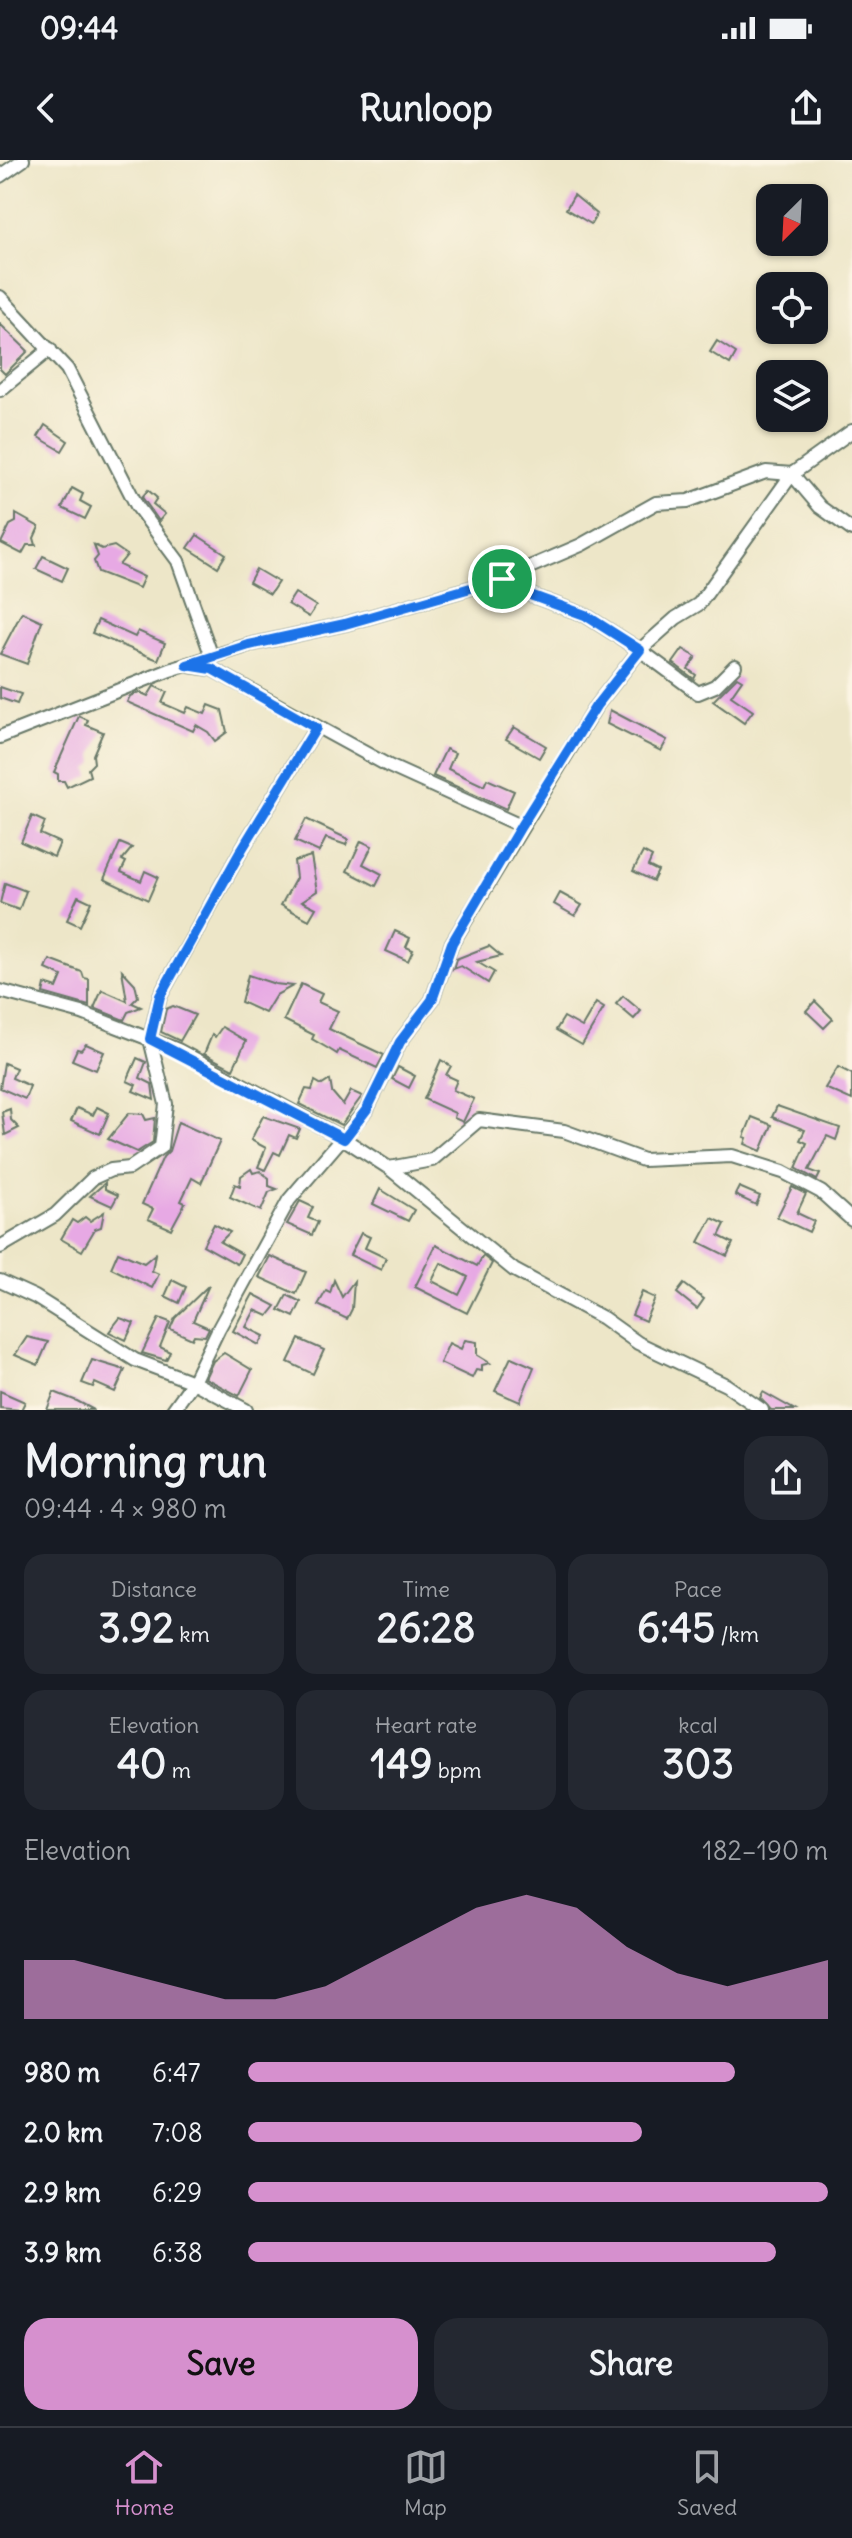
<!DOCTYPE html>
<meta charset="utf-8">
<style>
body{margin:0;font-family:Delius,sans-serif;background:#242831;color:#f1f3f6;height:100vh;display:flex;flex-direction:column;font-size:30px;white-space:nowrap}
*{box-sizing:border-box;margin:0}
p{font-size:26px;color:#9ea1a6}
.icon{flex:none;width:44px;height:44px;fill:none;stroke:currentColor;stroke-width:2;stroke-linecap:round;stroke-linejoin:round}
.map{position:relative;height:1250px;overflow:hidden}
.side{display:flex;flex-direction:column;background:#171b24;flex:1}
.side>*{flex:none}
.needle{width:52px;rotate:204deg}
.controls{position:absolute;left:756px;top:24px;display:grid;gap:16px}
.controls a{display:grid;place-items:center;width:72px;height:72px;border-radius:16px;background:#171b24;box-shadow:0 2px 6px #0004;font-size:40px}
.pin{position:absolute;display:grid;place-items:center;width:68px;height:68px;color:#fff;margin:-34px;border:4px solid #fff;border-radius:50%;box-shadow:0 2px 8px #0007}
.round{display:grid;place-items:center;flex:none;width:84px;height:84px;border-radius:24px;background:#242831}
.overview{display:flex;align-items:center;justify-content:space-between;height:136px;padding:0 24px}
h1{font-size:44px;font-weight:700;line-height:60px}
.metrics{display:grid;grid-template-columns:repeat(3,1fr);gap:12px;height:136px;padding:8px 24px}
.metrics div{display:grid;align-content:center;border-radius:20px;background:#242831;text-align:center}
.metrics b{font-size:40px;font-weight:700}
.metrics small{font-size:22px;font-weight:400}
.metrics p{font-size:22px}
.chart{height:224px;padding:16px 24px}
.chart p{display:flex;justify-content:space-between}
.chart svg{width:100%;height:144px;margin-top:8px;fill:#d690ce;opacity:.7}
.primary-button{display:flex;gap:16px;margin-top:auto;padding:16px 24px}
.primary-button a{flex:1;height:92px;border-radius:24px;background:#d690ce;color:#111;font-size:32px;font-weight:700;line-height:92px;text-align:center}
.primary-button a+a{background:#242831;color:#f1f3f6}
ul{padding:0 24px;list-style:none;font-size:26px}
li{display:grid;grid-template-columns:128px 96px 1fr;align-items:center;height:60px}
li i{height:20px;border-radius:10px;background:#d690ce}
.status{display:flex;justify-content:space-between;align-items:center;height:56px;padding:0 40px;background:#171b24;direction:ltr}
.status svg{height:22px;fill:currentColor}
header{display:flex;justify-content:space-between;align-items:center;height:104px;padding:0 24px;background:#171b24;font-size:36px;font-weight:700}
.tab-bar{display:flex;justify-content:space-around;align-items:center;height:112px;border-top:2px solid #363941;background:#171b24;font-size:22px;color:#9ea1a6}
.tab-bar a{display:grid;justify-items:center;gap:4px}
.tab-bar .active{color:#d690ce}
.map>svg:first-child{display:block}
.building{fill:#e7a9e4;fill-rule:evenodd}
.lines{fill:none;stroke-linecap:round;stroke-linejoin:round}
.street-casing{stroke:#677868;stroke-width:16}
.street{stroke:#fff;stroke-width:12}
.route-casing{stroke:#fff;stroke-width:16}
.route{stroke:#1a73e8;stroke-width:10}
</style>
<div class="status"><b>09:44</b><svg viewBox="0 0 49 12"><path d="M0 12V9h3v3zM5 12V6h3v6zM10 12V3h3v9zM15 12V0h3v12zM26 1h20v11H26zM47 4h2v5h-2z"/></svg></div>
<header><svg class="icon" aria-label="back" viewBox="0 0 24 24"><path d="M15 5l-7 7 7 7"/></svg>Runloop<svg class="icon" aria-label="share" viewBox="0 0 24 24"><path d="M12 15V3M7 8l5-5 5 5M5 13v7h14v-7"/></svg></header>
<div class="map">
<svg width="852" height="1250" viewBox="0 0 852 1250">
<rect width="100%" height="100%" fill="#fcf5e5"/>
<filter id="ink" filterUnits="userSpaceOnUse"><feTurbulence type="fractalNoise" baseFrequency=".0125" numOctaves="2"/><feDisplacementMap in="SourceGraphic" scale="16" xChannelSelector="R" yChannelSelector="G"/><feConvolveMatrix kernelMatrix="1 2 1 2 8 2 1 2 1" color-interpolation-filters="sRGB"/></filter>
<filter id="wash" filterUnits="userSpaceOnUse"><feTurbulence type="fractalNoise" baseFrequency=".006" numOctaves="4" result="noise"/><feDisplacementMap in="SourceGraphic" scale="32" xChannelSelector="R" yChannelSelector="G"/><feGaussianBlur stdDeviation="1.8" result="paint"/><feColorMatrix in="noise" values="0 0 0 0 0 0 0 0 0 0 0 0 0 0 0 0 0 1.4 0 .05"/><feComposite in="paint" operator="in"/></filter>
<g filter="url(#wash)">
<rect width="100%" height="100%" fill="#ede6c8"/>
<g id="blocks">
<g class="building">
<polygon points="574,35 597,54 591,64 566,49"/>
<polygon points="0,164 28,191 5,214 0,209"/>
<polygon points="717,181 736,193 730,204 710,192"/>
<polygon points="45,265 68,281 62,291 38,277"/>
<polygon points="72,328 83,334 80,341 91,347 85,359 62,348"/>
<polygon points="148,330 157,338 153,344 165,354 159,361 142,337"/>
<polygon points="16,354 39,367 34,378 36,385 27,385 22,394 1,383 10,365 16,362"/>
<polygon points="197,375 226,394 218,407 188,388"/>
<polygon points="94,385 102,389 114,386 127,395 119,405 144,417 139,428 98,412 94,401 98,396"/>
<polygon points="43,396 68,408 62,421 36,409"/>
<polygon points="256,409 278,422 270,434 249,422"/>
<polygon points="295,433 316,446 309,457 288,444"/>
<polygon points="22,452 42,461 27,504 0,494"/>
<polygon points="98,460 135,477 138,471 165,483 158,500 92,473"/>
<polygon points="683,489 696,497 688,509 696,515 694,519 673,503"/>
<polygon points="737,517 742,520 731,536 753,551 744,563 713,541"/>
<polygon points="154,526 167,532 162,543 185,553 188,547 205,554 209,545 222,550 227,572 215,581 208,572 196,565 193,571 127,542 130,536 139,532 148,536"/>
<polygon points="0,527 21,534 17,544 0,538"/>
<polygon points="610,550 667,580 661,591 607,564"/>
<polygon points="79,556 88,560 86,565 103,572 93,595 94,603 88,609 90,616 67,627 64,621 58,621 58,614 54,612"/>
<polygon points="514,567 546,586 539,598 506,579"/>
<polygon points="446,589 455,593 448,609 484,626 487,619 514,631 506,649 433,616"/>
<polygon points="32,656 45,662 40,674 60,683 54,697 21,682"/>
<polygon points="306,659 348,679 346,685 326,678 319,692 295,681"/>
<polygon points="361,681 372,686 363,704 382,714 376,726 347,711"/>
<polygon points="120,683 132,688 122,700 126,702 121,712 141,721 145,711 158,717 148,740 104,719"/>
<polygon points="643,692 652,697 648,706 658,711 653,721 633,711"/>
<polygon points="311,696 317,731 302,741 316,748 309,760 281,745 296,718 294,701"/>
<polygon points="5,723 26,731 19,750 0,743"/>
<polygon points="560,733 582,745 575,756 554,744"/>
<polygon points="78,736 91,742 80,766 67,760"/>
<polygon points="395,771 410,778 406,787 413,790 408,801 386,791"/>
<polygon points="489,786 501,796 477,802 494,812 488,823 461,806 453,809 456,799"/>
<polygon points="50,800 82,812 84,818 89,819 89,846 43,833 45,824 57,828 62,816 46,809"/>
<polygon points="122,810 135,824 138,837 132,843 141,847 128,852 124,860 94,848 102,830 127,841"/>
<polygon points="248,815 275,824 293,826 276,835 265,853 241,842"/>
<polygon points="301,824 322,834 318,842 338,851 329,869 384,895 377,908 339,890 337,894 329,889 312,879 314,875 284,860"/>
<polygon points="623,836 641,851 634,859 616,844"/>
<polygon points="815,841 833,859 824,868 806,851"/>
<polygon points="596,843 604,848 582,885 556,870 564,857 582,867"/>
<polygon points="173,846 195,855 180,881 161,872 166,849"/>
<polygon points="222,867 246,881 233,909 204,894 212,875 215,877"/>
<polygon points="86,884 104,892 96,910 72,900 77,889 81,890"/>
<polygon points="137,898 146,902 140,918 152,924 154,940 133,931 136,925 127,921"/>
<polygon points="441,900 451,906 446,915 457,920 453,930 474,939 463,962 454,958 455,953 424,939"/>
<polygon points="4,903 16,908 12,918 30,926 25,939 0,928"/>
<polygon points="398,907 415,916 409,928 392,919"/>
<polygon points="838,907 852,914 852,940 825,928"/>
<polygon points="330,920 332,932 343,945 351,931 362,936 341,965 299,944 306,929 312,930 315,921 322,925"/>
<polygon points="777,946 840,968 836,980 827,976 809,1010 820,1014 817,1020 796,1008 807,983 800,980 805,970 772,957"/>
<polygon points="97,947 109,953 100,974 71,961 77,948 93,955"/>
<polygon points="10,949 11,960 19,968 5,975 2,952"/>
<polygon points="129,953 143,954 146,960 155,958 153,982 137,992 108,979"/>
<polygon points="263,956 300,969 296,978 289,975 280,995 274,992 265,1010 258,1007 266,988 251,980"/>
<polygon points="752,957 772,965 761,991 745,984 747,978 744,977"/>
<polygon points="178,962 220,981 201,1023 192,1018 181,1041 185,1043 171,1069 148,1059 153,1049 142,1044 163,997 169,991"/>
<polygon points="251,1009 253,1013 260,1011 269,1018 269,1026 277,1029 269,1032 261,1051 230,1037 235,1024 240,1026 241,1016"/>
<polygon points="105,1023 105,1029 118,1035 112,1046 90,1036"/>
<polygon points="739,1027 760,1036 756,1045 735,1035"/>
<polygon points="792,1027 806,1034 797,1053 814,1061 809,1072 777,1057"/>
<polygon points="380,1029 414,1050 408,1061 373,1044"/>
<polygon points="300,1041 313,1047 308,1058 318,1062 312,1075 287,1064"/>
<polygon points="104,1052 101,1067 95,1069 82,1091 61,1079 72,1060 77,1063 85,1057 90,1061"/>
<polygon points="712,1058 725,1064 719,1076 733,1083 727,1096 699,1082"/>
<polygon points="214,1064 230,1072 220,1082 242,1094 237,1104 203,1085"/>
<polygon points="361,1073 370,1077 365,1088 386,1098 381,1110 350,1095"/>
<path d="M 436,1085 L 477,1106 L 483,1096 L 492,1103 L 467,1153 L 415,1127 ZM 441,1103 L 468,1117 L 459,1135 L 432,1121 Z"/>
<polygon points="118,1092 144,1103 155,1094 152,1111 159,1114 152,1128 111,1108"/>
<polygon points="270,1096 306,1112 296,1134 259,1117"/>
<polygon points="172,1120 186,1127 179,1143 165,1136"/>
<polygon points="334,1120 342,1137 354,1121 352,1149 347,1159 318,1145 326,1131 330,1133"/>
<polygon points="684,1124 704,1139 697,1149 677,1133"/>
<polygon points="209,1125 193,1161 209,1168 205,1176 194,1175 192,1179 170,1169 175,1158"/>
<polygon points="642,1132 655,1138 645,1161 632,1155"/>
<polygon points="253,1134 276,1146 268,1156 255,1150 246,1167 264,1176 259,1185 233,1171"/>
<polygon points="287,1135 301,1142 294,1157 279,1150"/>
<polygon points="120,1158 134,1163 126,1180 109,1172"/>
<polygon points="159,1158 170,1162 160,1187 170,1192 166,1200 142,1193"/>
<polygon points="27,1177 48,1182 38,1205 15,1195"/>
<polygon points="299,1179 324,1190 313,1214 288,1202"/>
<polygon points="465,1180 477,1182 477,1195 490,1203 482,1205 482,1211 476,1210 472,1218 440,1203 449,1183 461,1189"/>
<polygon points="224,1193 252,1210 239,1236 205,1218 213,1201"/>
<polygon points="511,1197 534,1207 520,1242 495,1231"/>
<polygon points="92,1200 125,1210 115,1232 95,1223 93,1227 82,1223"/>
<polygon points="0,1231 25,1242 21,1250 0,1248"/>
<polygon points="54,1232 77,1241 94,1250 47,1250"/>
<polygon points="763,1232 795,1250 771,1250 760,1238"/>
</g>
</g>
</g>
<g filter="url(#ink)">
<use href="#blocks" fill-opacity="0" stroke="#677868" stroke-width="2"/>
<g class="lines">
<defs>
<g id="street">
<polyline points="0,16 23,0"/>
<polyline points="0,137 67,209 137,346 178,401 212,497"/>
<polyline points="0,230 50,189"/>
<polyline points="502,419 533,436 585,455 640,490 698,533 715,526 735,506"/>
<polyline points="190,506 212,509 389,606 521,666"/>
<polyline points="0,577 170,510 249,485 345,464 502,419 581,385 656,343 688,341 766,312 792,314 852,271"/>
<polyline points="0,831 82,853 178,890 344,979 389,1008 514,1110 603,1158 638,1183 726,1225 762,1250"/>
<polyline points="389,1008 432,1000 479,960 564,971 643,1000 732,996 783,1012 821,1032 852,1060"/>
<polyline points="0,1087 55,1055 93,1018 111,1010 130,1008 161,987 166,944 150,879 160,836 242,689 316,568"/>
<polyline points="0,1121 35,1137 135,1200 193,1222 246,1250"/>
<polyline points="173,1250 193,1222 219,1168 289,1040 367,949 400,882 432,840 452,783 596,546 640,490 676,458 699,444 792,314 820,347 852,370"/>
</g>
</defs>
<use href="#street" class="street-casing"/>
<use href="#street" class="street"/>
</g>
</g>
<g class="lines" filter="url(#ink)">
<defs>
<polygon id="route" points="502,419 533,436 585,455 640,490 596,546 521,666 452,783 432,840 400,882 367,949 344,979 150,879 160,836 242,689 316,568 212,509 187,505 249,485 345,464"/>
</defs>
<use href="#route" class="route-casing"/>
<use href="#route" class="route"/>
</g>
</svg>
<div class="controls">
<a><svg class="needle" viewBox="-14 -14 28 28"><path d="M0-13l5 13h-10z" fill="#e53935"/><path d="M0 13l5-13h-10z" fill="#9ea1a6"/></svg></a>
<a><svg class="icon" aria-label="locate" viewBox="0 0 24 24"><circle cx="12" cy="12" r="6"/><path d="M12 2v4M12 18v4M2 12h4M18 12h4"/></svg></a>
<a><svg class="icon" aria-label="layers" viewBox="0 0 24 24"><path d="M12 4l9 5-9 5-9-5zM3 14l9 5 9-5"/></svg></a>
</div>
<div class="pin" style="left:502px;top:419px;background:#1e9e55"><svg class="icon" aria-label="arrive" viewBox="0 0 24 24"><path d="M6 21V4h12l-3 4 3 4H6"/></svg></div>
</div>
<section class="side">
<div class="overview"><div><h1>Morning run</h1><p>09:44 · 4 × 980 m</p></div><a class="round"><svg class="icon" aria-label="share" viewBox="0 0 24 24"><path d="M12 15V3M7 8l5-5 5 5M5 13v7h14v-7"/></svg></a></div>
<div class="metrics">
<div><p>Distance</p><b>3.92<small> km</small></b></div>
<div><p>Time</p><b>26:28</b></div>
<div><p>Pace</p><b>6:45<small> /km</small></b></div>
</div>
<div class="metrics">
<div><p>Elevation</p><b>40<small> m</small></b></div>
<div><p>Heart rate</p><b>149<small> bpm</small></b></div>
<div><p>kcal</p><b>303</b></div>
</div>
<div class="chart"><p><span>Elevation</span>182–190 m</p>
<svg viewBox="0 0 160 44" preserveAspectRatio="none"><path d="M0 44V26L10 26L20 30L30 34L40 38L50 38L60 34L70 26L80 18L90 10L100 6L110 10L120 22L130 30L140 34L150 30L160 26V44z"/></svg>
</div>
<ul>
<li><b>980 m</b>6:47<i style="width:84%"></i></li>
<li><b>2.0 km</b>7:08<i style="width:68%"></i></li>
<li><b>2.9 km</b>6:29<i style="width:100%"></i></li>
<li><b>3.9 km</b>6:38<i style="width:91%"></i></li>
</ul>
<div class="primary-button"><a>Save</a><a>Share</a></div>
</section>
<nav class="tab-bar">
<a class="active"><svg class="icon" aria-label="home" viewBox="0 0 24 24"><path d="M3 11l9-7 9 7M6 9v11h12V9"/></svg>Home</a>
<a><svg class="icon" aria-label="map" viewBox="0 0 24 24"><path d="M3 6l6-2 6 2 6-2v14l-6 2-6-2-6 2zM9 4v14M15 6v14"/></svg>Map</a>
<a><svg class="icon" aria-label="saved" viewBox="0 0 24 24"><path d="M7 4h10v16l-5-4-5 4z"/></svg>Saved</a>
</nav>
